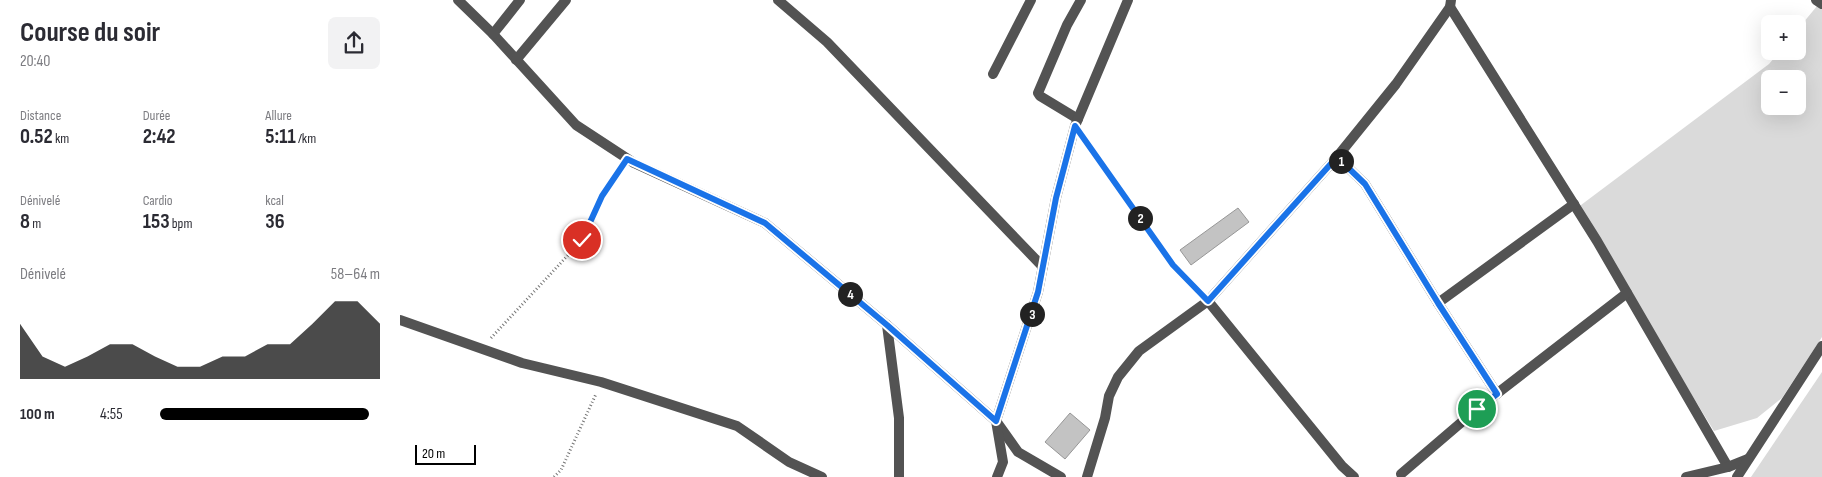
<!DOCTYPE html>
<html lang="fr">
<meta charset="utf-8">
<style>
body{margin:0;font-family:"Sofia Sans Condensed",sans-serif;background:#f2f2f3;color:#2b2b33;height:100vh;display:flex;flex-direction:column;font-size:19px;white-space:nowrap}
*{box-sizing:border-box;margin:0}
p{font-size:16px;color:#7c7c81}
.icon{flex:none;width:28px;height:28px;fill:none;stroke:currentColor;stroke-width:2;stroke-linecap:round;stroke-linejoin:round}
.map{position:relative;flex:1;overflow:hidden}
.side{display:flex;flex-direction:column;background:#fff;width:400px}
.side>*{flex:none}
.tools{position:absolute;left:1361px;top:15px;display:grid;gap:10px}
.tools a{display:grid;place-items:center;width:45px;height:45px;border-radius:8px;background:#fff;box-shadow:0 5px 20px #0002;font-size:25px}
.scale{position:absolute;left:15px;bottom:12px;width:61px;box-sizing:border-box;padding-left:5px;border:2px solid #000;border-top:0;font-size:14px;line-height:18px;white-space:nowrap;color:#000;-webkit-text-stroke:4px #fff;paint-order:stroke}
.pin{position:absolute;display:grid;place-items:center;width:42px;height:42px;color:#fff;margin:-21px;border:2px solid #fff;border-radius:50%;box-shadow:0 1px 5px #0007}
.km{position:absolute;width:25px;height:25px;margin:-12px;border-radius:50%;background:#222;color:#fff;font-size:14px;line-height:25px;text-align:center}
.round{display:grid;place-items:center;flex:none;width:52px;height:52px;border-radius:8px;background:#f2f2f3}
.head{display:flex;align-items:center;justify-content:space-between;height:85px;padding:0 20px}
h1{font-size:28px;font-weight:700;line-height:38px}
.metrics{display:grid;grid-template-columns:repeat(3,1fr);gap:8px;height:85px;padding:5px 20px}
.metrics div{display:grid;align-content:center}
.metrics b{font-size:21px;font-weight:700}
.metrics small{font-size:14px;font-weight:400}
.metrics p{font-size:14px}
.chart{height:140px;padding:10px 20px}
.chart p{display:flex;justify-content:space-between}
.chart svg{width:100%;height:90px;margin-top:5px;fill:#000;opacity:.7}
ul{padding:0 20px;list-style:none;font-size:16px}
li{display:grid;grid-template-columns:80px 60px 1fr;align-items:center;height:38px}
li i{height:12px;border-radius:6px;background:#000}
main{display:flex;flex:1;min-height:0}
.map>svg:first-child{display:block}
.green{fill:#dadada;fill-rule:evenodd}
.building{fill:#c3c3c3;stroke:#979797}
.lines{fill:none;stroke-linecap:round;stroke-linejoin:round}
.path{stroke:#757575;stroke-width:3;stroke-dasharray:1 2.5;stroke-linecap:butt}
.minor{stroke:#535353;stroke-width:10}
.route-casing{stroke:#fff;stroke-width:10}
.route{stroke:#1a73e8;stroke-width:6}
</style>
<main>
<section class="side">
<div class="head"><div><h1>Course du soir</h1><p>20:40</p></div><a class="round"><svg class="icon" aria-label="share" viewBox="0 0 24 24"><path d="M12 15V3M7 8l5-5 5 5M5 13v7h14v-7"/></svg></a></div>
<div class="metrics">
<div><p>Distance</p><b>0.52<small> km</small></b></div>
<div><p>Durée</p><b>2:42</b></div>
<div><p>Allure</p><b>5:11<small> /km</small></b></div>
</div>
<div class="metrics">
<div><p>Dénivelé</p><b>8<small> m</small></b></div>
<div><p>Cardio</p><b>153<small> bpm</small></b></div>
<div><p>kcal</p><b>36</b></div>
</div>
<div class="chart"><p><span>Dénivelé</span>58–64 m</p>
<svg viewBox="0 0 160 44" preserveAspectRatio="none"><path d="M0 44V17L10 33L20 38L30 33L40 27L50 27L60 33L70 38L80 38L90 33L100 33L110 27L120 27L130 17L140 6L150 6L160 17V44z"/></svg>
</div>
<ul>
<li><b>100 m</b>4:55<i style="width:95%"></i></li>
</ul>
</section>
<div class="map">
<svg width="1422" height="477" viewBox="0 0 1422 477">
<rect width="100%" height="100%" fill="#fff"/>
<g class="green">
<path d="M 1422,0 L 1422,337 L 1382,398 L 1357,418 L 1314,431 L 1177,208 L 1369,64 L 1380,51 L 1398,51 L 1398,29 ZM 1370,79 L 1398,79 L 1398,106 L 1370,106 Z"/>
<polygon points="1422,372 1422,477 1351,477"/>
</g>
<g class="building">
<polygon points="838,208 849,222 791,265 780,250"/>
<polygon points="670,413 690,430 665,459 645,442"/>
</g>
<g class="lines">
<g class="path">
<polyline points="687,142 773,265 798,291"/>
<polyline points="91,338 183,239 202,196 220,169"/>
<polyline points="154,477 161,470 196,394"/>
</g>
<g class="minor">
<polyline points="58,0 93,34 176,125 234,163 365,223 487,325 596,421 618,452 661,477"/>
<polyline points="378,0 427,42 643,267"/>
<polyline points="1416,0 1422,4"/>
<polyline points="1050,7 1197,241 1328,467"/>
<polyline points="93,34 120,0"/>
<polyline points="116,60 166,0"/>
<polyline points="593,74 631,0"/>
<polyline points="678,119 640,96 638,93 667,25 681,0"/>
<polyline points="937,157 965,184 1038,303 1097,394"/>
<polyline points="808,301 942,466 954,477"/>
<polyline points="1038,303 1174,204"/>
<polyline points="0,320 122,363 201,382 337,426 389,462 422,477"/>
<polyline points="487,325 499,418 499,477"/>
<polyline points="1001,474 1077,409 1227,293"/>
<polyline points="597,477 603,462 596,421 638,292 656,198 675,126 728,0"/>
<polyline points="687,477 705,418 709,396 718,377 739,351 808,301 937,157 996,84 1050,7 1051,0"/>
<polyline points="1286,477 1328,467 1348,459"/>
<polyline points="1337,477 1422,346"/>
</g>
</g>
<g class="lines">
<defs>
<polyline id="route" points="182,240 202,196 227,159 365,223 487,325 596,421 638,292 656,198 675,126 773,265 808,301 937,157 965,184 1038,303 1097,394 1077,409"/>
</defs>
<use href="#route" class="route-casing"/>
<use href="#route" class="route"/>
</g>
</svg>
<div class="tools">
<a>+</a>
<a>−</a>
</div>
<div class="scale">20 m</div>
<div class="pin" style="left:1077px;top:409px;background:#1e9e55"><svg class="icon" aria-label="arrive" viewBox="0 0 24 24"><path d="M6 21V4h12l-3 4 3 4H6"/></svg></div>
<div class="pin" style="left:182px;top:240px;background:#d93025"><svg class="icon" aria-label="check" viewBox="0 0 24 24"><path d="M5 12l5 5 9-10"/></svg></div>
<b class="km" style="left:941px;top:161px">1</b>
<b class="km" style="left:740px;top:218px">2</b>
<b class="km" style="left:632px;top:314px">3</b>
<b class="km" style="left:450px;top:294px">4</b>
</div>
</main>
